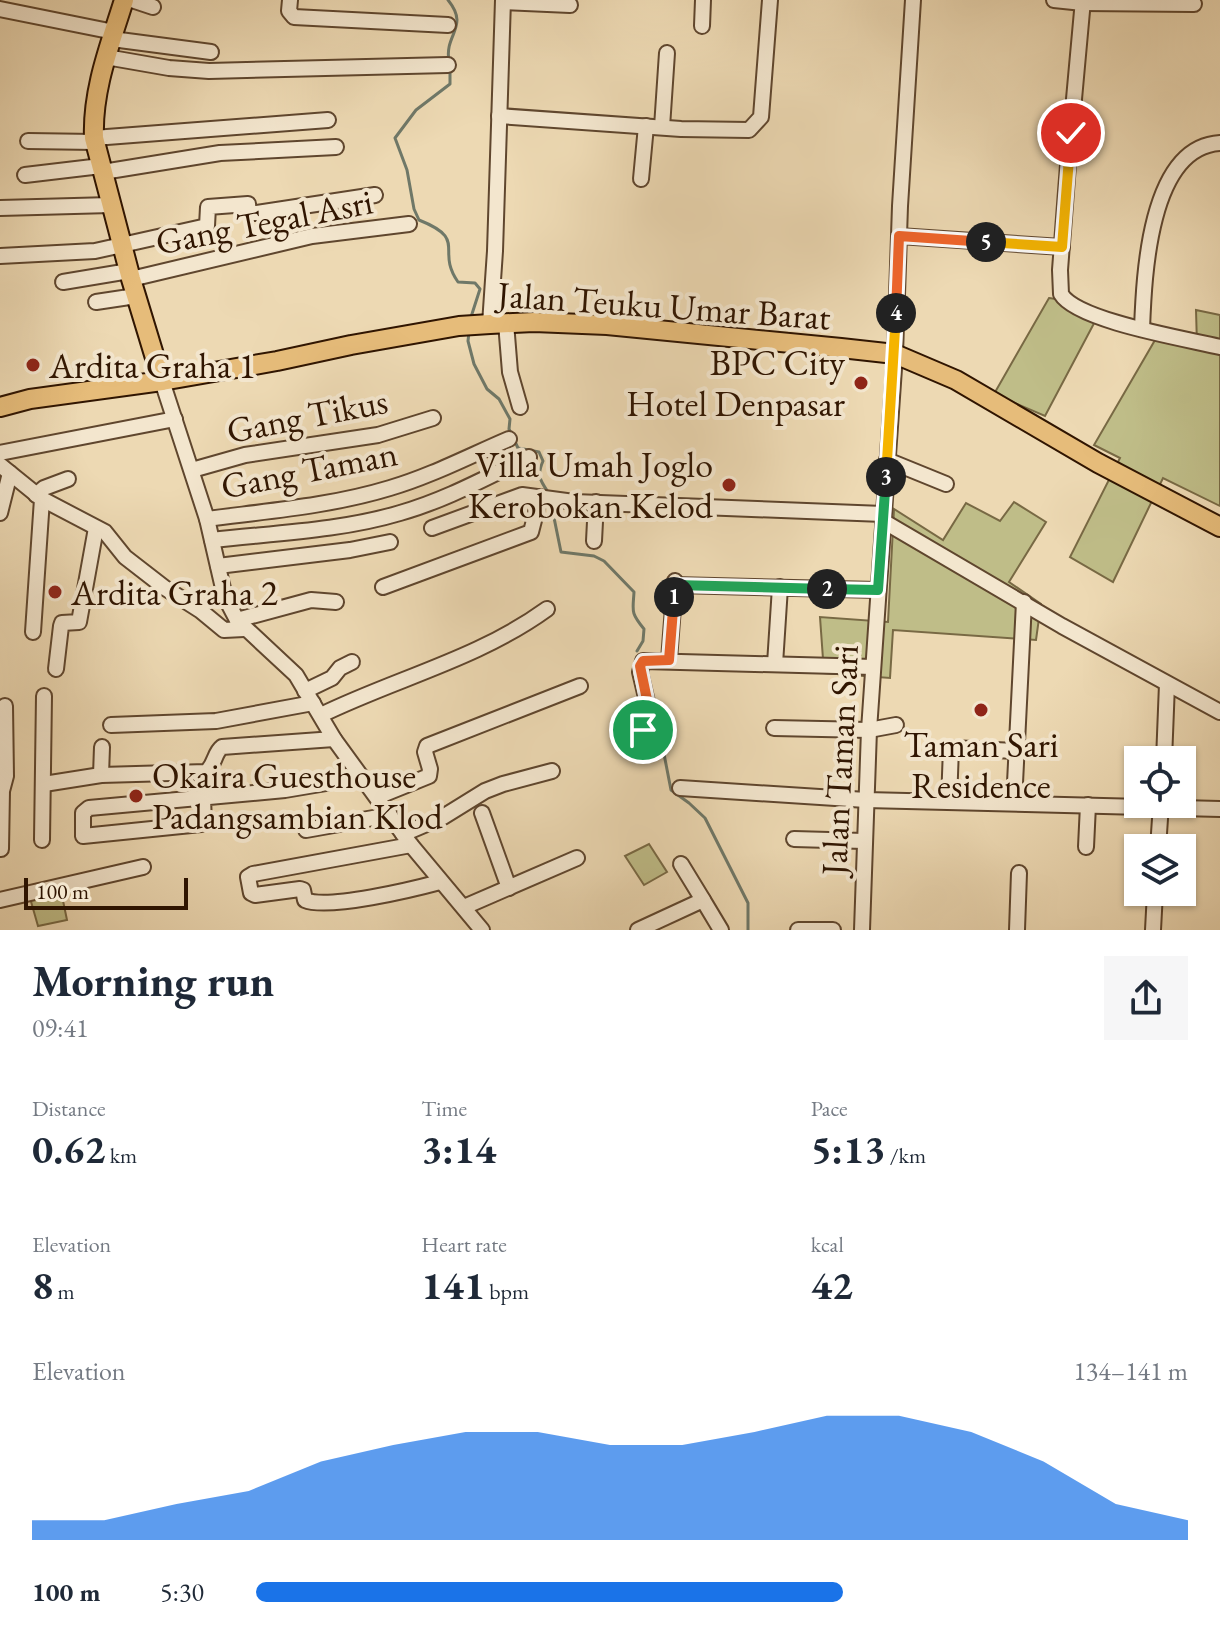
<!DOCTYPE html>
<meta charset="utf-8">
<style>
body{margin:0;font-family:"EB Garamond",serif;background:#f6f6f7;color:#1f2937;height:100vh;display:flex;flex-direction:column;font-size:30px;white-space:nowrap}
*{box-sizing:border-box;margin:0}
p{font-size:26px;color:#747a83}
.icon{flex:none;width:44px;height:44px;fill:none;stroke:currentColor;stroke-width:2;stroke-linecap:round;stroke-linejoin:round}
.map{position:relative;height:930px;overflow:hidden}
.side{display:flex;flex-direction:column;background:#fff;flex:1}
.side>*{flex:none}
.tools{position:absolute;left:1124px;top:746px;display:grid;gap:16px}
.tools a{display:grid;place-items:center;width:72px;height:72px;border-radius:0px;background:#fff;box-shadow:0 2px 6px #0004;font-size:40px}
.scale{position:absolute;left:24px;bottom:20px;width:164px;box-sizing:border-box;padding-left:8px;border:4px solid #301501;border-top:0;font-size:22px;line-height:28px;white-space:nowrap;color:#301501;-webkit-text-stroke:6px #f3e6ce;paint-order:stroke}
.pin{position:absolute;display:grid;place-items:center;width:68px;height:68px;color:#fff;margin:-34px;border:4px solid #fff;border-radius:50%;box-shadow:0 2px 8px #0007}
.km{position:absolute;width:40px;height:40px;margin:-20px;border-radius:50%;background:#222;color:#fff;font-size:22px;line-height:40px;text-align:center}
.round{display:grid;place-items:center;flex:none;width:84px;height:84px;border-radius:0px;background:#f6f6f7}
.headline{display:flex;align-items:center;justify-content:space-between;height:136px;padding:0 32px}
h1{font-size:44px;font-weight:700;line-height:60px}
.stats{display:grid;grid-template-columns:repeat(3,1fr);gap:12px;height:136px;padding:8px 32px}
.stats div{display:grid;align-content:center}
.stats b{font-size:40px;font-weight:700}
.stats small{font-size:22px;font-weight:400}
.stats p{font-size:22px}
.chart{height:224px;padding:16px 32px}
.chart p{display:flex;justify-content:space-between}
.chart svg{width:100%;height:144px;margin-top:8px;fill:#1a73e8;opacity:.7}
ul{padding:0 32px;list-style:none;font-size:26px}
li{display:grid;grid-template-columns:128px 96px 1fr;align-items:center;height:60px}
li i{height:20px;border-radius:10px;background:#1a73e8}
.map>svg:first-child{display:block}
.green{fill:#bfbd88;stroke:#786944;stroke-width:2}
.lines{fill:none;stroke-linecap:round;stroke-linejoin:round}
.stream{stroke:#6f7868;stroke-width:3}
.minor-casing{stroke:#5f462e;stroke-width:18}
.major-casing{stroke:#301501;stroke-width:22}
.minor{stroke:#f3e6ce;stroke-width:14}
.major{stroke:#e6bc7a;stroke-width:18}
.split-1-casing{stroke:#fff;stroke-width:16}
.split-2-casing{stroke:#fff;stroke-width:16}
.split-3-casing{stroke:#fff;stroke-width:16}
.split-4-casing{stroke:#fff;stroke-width:16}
.split-5-casing{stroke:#fff;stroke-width:16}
.split-6-casing{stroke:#fff;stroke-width:16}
.split-1{stroke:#f0652b;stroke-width:10}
.split-2{stroke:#22a559;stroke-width:10}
.split-3{stroke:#22a559;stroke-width:10}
.split-4{stroke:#f5b400;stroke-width:10}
.split-5{stroke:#f0652b;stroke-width:10}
.split-6{stroke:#f5b400;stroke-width:10}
.poi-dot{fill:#8f2418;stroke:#f3e6ce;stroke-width:3}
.labels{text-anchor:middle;stroke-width:8;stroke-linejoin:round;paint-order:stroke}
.street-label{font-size:36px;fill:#301501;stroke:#f3e6ce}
.poi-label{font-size:36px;fill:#301501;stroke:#f3e6ce;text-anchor:start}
</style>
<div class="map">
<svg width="1220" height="930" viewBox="0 0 1220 930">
<rect width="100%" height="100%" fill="#edd9b3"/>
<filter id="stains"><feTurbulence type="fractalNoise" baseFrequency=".0025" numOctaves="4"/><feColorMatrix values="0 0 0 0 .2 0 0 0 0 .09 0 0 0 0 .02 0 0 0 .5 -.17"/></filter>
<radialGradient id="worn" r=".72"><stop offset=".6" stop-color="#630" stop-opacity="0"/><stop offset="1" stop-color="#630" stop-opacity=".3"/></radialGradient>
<g class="green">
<polygon points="1049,298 1070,301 1100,312 1045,416 994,394"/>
<polygon points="1196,310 1220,315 1220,506 1163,478 1113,582 1070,557 1120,458 1094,445 1158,335 1197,345"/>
<polygon points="1014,502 1046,522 1009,582 1041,604 1036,640 893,630 890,678 824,673 820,617 888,622 894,509 943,540 966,503 1000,521"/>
<polygon points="649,844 667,872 644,885 625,856"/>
<polygon points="61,891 67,920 38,926 30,898"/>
</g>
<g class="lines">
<g class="stream">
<path d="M 448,0 C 470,27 444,34 449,61"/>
<path d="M 450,68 L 450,84 L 416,110 L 395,138 L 407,170 L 414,209 L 419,220 C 469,240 435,249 458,282 L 475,283 L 480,289 L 471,317"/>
<path d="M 469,332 L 468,341 L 474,364 L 487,389 L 499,399 L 510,419 L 509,429 L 518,448 L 539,452 L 543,461 C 537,475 539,479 548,492"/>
<path d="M 551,503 L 561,552 L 594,556 L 604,561 L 634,592 C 633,611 630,612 644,629 L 643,641 L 637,651"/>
<polyline points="650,687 654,702"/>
<polyline points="657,718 671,790 689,803 705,818 748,903 748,930"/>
</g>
<defs>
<g id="minor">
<polyline points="132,0 153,7"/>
<polyline points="290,0 289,11 294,17 448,25"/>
<polyline points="1054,0 1083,3 1194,4"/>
<path d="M 1083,0 L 1068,165 L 1060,270 L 1061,294 C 1077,321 1187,339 1220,347"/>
<polyline points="503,2 570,5"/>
<polyline points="0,9 114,32"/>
<polyline points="702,26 703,0"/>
<polyline points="112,39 211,52"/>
<polyline points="106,57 169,68 209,71 448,65"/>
<polyline points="499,116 681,129 749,130 761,117 770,0"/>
<polyline points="662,127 667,53"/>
<polyline points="94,138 328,120"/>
<polyline points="28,141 95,142"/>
<polyline points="103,172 220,153 336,147"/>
<polyline points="25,175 101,166"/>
<polyline points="641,179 646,126"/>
<polyline points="0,208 111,205"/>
<polyline points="899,236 1062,247"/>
<polyline points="0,256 95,251 207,226 208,207 248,204 249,213 257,213 375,195"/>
<polyline points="131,279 312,236 409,224"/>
<polyline points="63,282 129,271"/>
<polyline points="96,302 136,296"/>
<polyline points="506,323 510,372 520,407"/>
<polyline points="490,324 495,251 503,0"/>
<path d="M 1142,329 C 1144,276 1149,147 1220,143"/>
<polyline points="162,381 207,519 225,597 237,620 296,675 334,739 411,845 482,930"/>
<polyline points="0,453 175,419"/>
<polyline points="887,460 946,484"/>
<polyline points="0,465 42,499 105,532 125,557 165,588 201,611 224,630 244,629"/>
<polyline points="192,470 245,455 378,435 433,418"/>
<polyline points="36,495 44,488 68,479"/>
<polyline points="0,513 10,473"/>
<path d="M 207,519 C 268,511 331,506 390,488 C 431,476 469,456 509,439"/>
<polyline points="883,521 1062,626 1220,712"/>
<polyline points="432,528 522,495 574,502 883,514"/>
<path d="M 212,540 C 274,533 340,531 400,513 C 446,500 487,477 529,457"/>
<polyline points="594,541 596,502"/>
<polyline points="218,566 350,550 390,542"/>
<polyline points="675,585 878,590"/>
<polyline points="383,587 531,532 540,497"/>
<polyline points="237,620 311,600 336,602"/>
<polyline points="33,632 42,499"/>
<polyline points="669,660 675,581"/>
<polyline points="775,664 780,587"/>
<polyline points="56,669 61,626 62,623 79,622 96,528"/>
<polyline points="305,691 332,678 340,668 352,662"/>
<path d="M 321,715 C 397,678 478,659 547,609"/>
<polyline points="111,725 216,721 313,703"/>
<polyline points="774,728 869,730 896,725"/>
<polyline points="643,730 651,719 640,672 643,661 873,667"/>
<polyline points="1164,760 1167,684"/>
<polyline points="101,775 102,747"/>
<path d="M 44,784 L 101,775 L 206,772 C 215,765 214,753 222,747 L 334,739"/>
<polyline points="680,788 866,800 1220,809"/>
<polyline points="377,797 429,776 430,769 425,752 427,746 580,686"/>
<polyline points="203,799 204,822 201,824 83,836 83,813 89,808 285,790 362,777"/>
<polyline points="949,802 951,748 1016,751"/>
<polyline points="1014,803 1024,602"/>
<polyline points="482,813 509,888"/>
<polyline points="306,830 390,815"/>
<polyline points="403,834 443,817 485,791 503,784 552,771"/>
<polyline points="794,839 864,841"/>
<polyline points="42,840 44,696"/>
<path d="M 411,845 L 253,874 L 248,877 L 251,893 L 255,895 L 300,889 L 303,890 L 305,900 C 328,910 414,889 440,882"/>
<polyline points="1086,847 1088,805"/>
<polyline points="1158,848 1161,804"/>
<polyline points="1,849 2,791 6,776 5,706"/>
<polyline points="681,864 703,900"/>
<polyline points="0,900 143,867"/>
<polyline points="464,907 577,858"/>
<polyline points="638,930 703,900 721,930"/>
<polyline points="798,930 833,930"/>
<polyline points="862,930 869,730 895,354 900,206 913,0"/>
<polyline points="1017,930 1019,873"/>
<polyline points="1153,930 1155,892"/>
</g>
<g id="major">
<path d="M 124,0 C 110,45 92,90 94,138 L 131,279 L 162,381"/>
<polyline points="0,407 30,399 162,381 277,361 351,345 459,326 490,324 534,322 607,325 841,348 895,354 956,380 1098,463 1220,527"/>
</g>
</defs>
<use href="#minor" class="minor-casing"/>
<use href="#major" class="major-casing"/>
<use href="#minor" class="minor"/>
<use href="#major" class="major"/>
</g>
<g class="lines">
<defs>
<polyline id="split-1" points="643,730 651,719 640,666 643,661 669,660 674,597"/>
<polyline id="split-2" points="674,597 675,585 827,589"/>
<polyline id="split-3" points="827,589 878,590 886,477"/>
<polyline id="split-4" points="886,477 896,313"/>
<polyline id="split-5" points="896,313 899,236 986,242"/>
<polyline id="split-6" points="986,242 1062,247 1071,133"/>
</defs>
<use href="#split-1" class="split-1-casing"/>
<use href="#split-2" class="split-2-casing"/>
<use href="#split-3" class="split-3-casing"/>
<use href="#split-4" class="split-4-casing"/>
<use href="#split-5" class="split-5-casing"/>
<use href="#split-6" class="split-6-casing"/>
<use href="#split-1" class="split-1"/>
<use href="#split-2" class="split-2"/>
<use href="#split-3" class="split-3"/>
<use href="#split-4" class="split-4"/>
<use href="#split-5" class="split-5"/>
<use href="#split-6" class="split-6"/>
</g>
<g class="poi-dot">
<circle cx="33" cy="365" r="8"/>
<circle cx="861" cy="383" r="8"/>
<circle cx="729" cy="485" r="8"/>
<circle cx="55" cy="592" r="8"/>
<circle cx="981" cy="710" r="8"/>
<circle cx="136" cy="796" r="8"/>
</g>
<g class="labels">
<g class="street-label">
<text transform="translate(264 221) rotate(-11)" y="13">Gang Tegal Asri</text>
<text transform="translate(664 305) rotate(4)" y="13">Jalan Teuku Umar Barat</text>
<text transform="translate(307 415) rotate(-11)" y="13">Gang Tikus</text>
<text transform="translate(309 469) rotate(-11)" y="13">Gang Taman</text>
<text transform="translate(839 760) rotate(-87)" y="13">Jalan Taman Sari</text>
</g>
<g class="poi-label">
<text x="845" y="375" text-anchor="end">BPC City<tspan x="845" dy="41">Hotel Denpasar</tspan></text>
<text x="49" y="378">Ardita Graha 1</text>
<text x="713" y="477" text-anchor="end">Villa Umah Joglo<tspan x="713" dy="41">Kerobokan Kelod</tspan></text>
<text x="71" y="605">Ardita Graha 2</text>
<text x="981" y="757" text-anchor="middle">Taman Sari<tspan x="981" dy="41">Residence</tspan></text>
<text x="152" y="788">Okaira Guesthouse<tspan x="152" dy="41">Padangsambian Klod</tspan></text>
</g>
</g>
<rect width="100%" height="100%" filter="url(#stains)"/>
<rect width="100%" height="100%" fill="url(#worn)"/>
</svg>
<div class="tools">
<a><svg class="icon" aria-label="locate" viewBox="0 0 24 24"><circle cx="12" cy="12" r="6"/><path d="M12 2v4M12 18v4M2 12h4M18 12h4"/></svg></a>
<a><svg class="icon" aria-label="layers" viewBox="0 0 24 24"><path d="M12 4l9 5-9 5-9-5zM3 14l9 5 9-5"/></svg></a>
</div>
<div class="scale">100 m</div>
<div class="pin" style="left:643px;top:730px;background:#1e9e55"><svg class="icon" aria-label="arrive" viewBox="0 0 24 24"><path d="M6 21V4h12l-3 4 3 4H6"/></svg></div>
<div class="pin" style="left:1071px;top:133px;background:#d93025"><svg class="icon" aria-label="check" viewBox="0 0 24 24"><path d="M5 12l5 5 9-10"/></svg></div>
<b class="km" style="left:674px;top:597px">1</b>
<b class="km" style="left:827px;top:589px">2</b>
<b class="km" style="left:886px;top:477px">3</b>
<b class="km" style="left:896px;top:313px">4</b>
<b class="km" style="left:986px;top:242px">5</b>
</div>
<section class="side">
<div class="headline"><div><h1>Morning run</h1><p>09:41</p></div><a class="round"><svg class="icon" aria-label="share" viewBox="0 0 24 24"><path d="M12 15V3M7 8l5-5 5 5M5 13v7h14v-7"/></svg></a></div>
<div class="stats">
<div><p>Distance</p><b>0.62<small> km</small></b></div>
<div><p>Time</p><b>3:14</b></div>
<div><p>Pace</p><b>5:13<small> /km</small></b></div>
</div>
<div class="stats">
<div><p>Elevation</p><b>8<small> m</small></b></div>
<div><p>Heart rate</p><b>141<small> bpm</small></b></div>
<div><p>kcal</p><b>42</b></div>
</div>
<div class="chart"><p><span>Elevation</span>134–141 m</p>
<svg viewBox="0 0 160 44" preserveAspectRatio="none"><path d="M0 44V38L10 38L20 33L30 29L40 20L50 15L60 11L70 11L80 15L90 15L100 11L110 6L120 6L130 11L140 20L150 33L160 38V44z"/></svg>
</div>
<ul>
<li><b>100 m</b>5:30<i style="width:63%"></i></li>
</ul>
</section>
